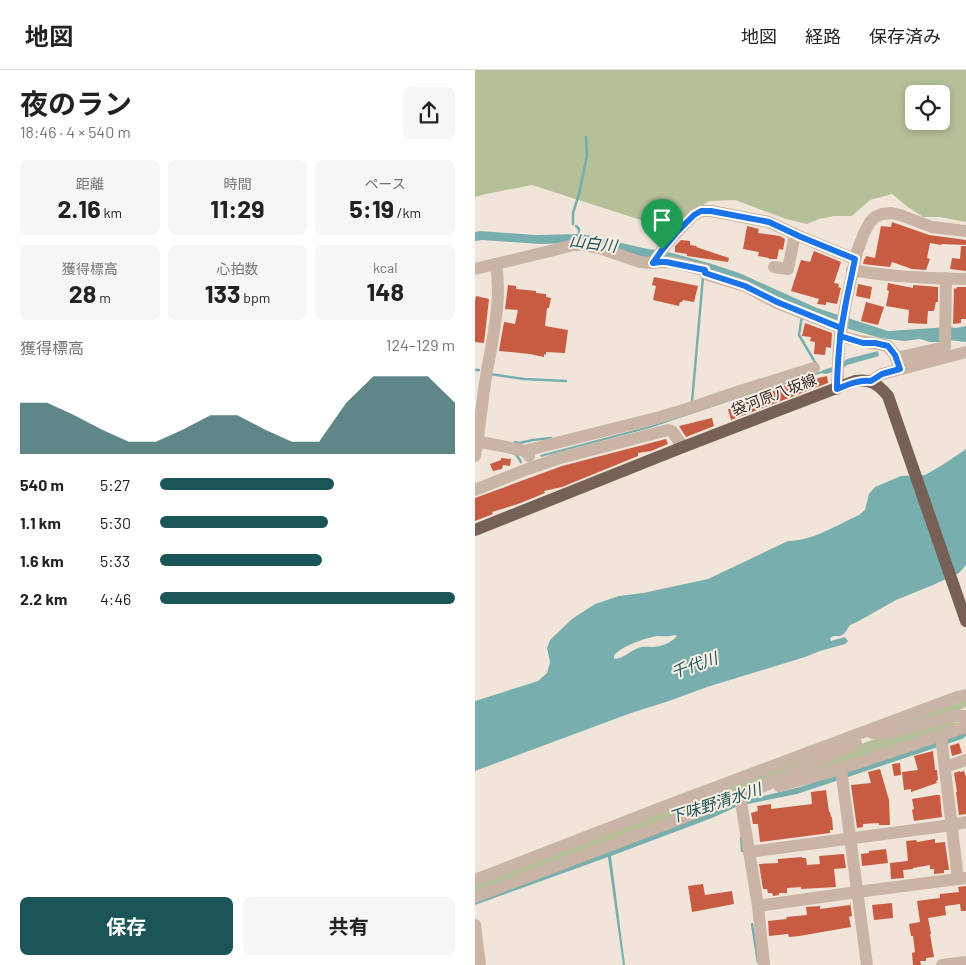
<!DOCTYPE html>
<html lang="ja">
<meta charset="utf-8">
<style>
body{margin:0;font-family:Barlow,"Noto Sans JP",sans-serif;background:#f6f6f6;color:#222;height:100vh;display:flex;flex-direction:column;font-size:19px;white-space:nowrap}
*{box-sizing:border-box;margin:0}
p{font-size:16px;color:#767676}
.icon{flex:none;width:28px;height:28px;fill:none;stroke:currentColor;stroke-width:2;stroke-linecap:round;stroke-linejoin:round}
.map{position:relative;flex:1;overflow:hidden}
.sheet{display:flex;flex-direction:column;background:#fff;width:475px}
.sheet>*{flex:none}
.controls{position:absolute;left:430px;top:15px;display:grid;gap:10px}
.controls a{display:grid;place-items:center;width:45px;height:45px;border-radius:8px;background:#fff;box-shadow:0 2px 8px #0003;font-size:25px}
.pin{position:absolute;display:grid;place-items:center;width:42px;height:42px;color:#fff;margin:-51px -21px;border-radius:50% 50% 50% 0;rotate:-45deg;box-shadow:0 0 5px #0007}
.pin .icon{rotate:45deg}
.round{display:grid;place-items:center;flex:none;width:52px;height:52px;border-radius:8px;background:#f6f6f6}
.overview{display:flex;align-items:center;justify-content:space-between;height:85px;padding:0 20px}
h1{font-size:28px;font-weight:700;line-height:38px}
.metrics{display:grid;grid-template-columns:repeat(3,1fr);gap:8px;height:85px;padding:5px 20px}
.metrics div{display:grid;align-content:center;border-radius:8px;background:#f6f6f6;text-align:center}
.metrics b{font-size:25px;font-weight:700}
.metrics small{font-size:14px;font-weight:400}
.metrics p{font-size:14px}
.chart{height:140px;padding:10px 20px}
.chart p{display:flex;justify-content:space-between}
.chart svg{width:100%;height:90px;margin-top:5px;fill:#1c5557;opacity:.7}
.action{display:flex;gap:10px;margin-top:auto;padding:10px 20px}
.action a{flex:1;height:58px;border-radius:8px;background:#1c5557;color:#fff;font-size:20px;font-weight:700;line-height:58px;text-align:center}
.action a+a{background:#f6f6f6;color:#222}
ul{padding:0 20px;list-style:none;font-size:16px}
li{display:grid;grid-template-columns:80px 60px 1fr;align-items:center;height:38px}
li i{height:12px;border-radius:6px;background:#1c5557}
header{display:flex;align-items:center;gap:30px;box-sizing:border-box;height:70px;padding:0 25px;background:#fff;border-bottom:1px solid #e0e0e0}
header strong{font-size:24px}
nav{display:flex;gap:28px;margin-inline-start:auto;font-size:18px}
main{display:flex;flex:1;min-height:0}
.map>svg:first-child{display:block}
.green{fill:#b5c099;fill-rule:evenodd}
.water{fill:#78afae;fill-rule:evenodd}
.lines{fill:none;stroke-linecap:round;stroke-linejoin:round}
.stream{stroke:#78afae;stroke-width:2.5}
.building{fill:#c75c42}
.minor{stroke:#c9b4a5;stroke-width:12}
.major{stroke:#776157;stroke-width:12}
.route-casing{stroke:#fff;stroke-width:10}
.route{stroke:#1a73e8;stroke-width:6}
.labels{text-anchor:middle;stroke-width:4;stroke-linejoin:round;paint-order:stroke}
.street-label{font-size:15px;fill:#352a26;stroke:#f9efe5}
.water-label{font-size:16px;font-style:italic;fill:#1c5557;stroke:#f9efe5}
</style>
<header>
<strong>地図</strong>
<nav><a>地図</a><a>経路</a><a>保存済み</a></nav>
</header>
<main>
<section class="sheet">
<div class="overview"><div><h1>夜のラン</h1><p>18:46 · 4 × 540 m</p></div><a class="round"><svg class="icon" aria-label="share" viewBox="0 0 24 24"><path d="M12 15V3M7 8l5-5 5 5M5 13v7h14v-7"/></svg></a></div>
<div class="metrics">
<div><p>距離</p><b>2.16<small> km</small></b></div>
<div><p>時間</p><b>11:29</b></div>
<div><p>ペース</p><b>5:19<small> /km</small></b></div>
</div>
<div class="metrics">
<div><p>獲得標高</p><b>28<small> m</small></b></div>
<div><p>心拍数</p><b>133<small> bpm</small></b></div>
<div><p>kcal</p><b>148</b></div>
</div>
<div class="chart"><p><span>獲得標高</span>124–129 m</p>
<svg viewBox="0 0 160 44" preserveAspectRatio="none"><path d="M0 44V19L10 19L20 25L30 32L40 38L50 38L60 32L70 25L80 25L90 32L100 38L110 38L120 19L130 6L140 6L150 6L160 19V44z"/></svg>
</div>
<ul>
<li><b>540 m</b>5:27<i style="width:59%"></i></li>
<li><b>1.1 km</b>5:30<i style="width:57%"></i></li>
<li><b>1.6 km</b>5:33<i style="width:55%"></i></li>
<li><b>2.2 km</b>4:46<i style="width:100%"></i></li>
</ul>
<div class="action"><a>保存</a><a>共有</a></div>
</section>
<div class="map">
<svg width="491" height="895" viewBox="0 0 491 895">
<rect width="100%" height="100%" fill="#f1e5d9"/>
<g class="green">
<path d="M 0,0 L 491,0 L 491,152 L 465,147 L 448,147 L 433,137 L 417,124 L 395,130 L 377,146 L 359,146 L 344,149 L 332,154 L 311,149 L 260,130 L 234,131 L 204,151 L 172,152 L 57,115 L 11,124 L 0,127 ZM 439,24 L 466,24 L 466,51 L 439,51 Z"/>
<polygon points="491,630 491,637 485,640 404,661"/>
<polygon points="491,652 304,713 389,673 405,667 470,653"/>
<polygon points="364,675 310,704 0,822 0,812"/>
</g>
<g class="water">
<polygon points="5,161 61,165 106,164 117,166 168,178 197,183 237,194 264,203 342,238 413,261 474,257 481,258 491,256 491,272 473,270 466,272 455,272 445,269 430,271 405,268 374,259 334,244 277,217 93,173 66,174 7,170 0,171 0,162"/>
<polygon points="403,281 404,286 372,295 366,300 350,304 347,303 258,330 175,358 66,387 65,385 178,355 347,301 348,300 365,295 372,289"/>
<path d="M 491,379 L 491,495 L 484,503 L 458,515 L 421,530 L 382,552 L 375,555 L 369,564 L 365,566 L 359,566 L 355,568 L 356,571 L 370,567 L 373,571 L 370,574 L 345,581 L 330,587 L 232,617 L 194,631 L 156,643 L 0,701 L 0,631 L 63,611 L 72,603 L 75,592 L 72,578 L 75,570 L 97,549 L 120,534 L 144,526 L 168,523 L 233,509 L 313,471 C 337,471 362,455 384,445 L 390,440 L 394,424 L 400,417 L 426,406 L 450,405 L 469,394 ZM 200,565 L 202,566 C 196,573 186,577 177,577 C 171,577 166,576 161,579 C 151,583 152,587 139,589 L 139,586 C 144,577 172,567 183,566 C 189,566 194,567 200,565 Z"/>
<polygon points="491,661 491,666 487,669 322,724 263,736 237,748 136,786 150,895 148,895 133,787 0,835 0,831 263,732 325,717"/>
</g>
<g class="lines">
<g class="stream">
<polyline points="98,154 98,143 104,124 112,86 111,67"/>
<polyline points="101,156 104,159 104,166"/>
<polyline points="327,246 324,265 341,294"/>
<polyline points="0,300 4,300"/>
<polyline points="15,304 49,309 91,311"/>
<polyline points="217,332 228,207"/>
<polyline points="40,372 44,373 58,370 76,368"/>
<polyline points="39,384 41,384 46,392"/>
<polyline points="266,768 267,781"/>
<polyline points="277,854 283,892"/>
</g>
</g>
<g class="building">
<polygon points="417,152 454,165 491,170 491,175 467,174 466,175 455,173 452,188 455,189 451,200 437,199 417,192 415,197 388,194 389,189 390,189 391,186 400,188 406,156 416,157"/>
<polygon points="272,156 284,159 283,163 305,166 310,169 308,180 304,179 302,189 294,189 294,188 283,186 284,182 268,179"/>
<polygon points="206,170 215,171 215,175 222,176 221,177 254,188 253,192 212,186 212,184 200,182 200,176"/>
<polygon points="486,176 491,176 491,201 475,199 477,188 485,189"/>
<polygon points="339,181 366,192 359,213 364,214 363,217 366,218 362,234 351,232 351,235 342,234 344,229 316,221 326,190 335,192"/>
<polygon points="179,207 223,216 219,232 208,230 207,232 205,232 204,236 178,230 181,216 177,215"/>
<polygon points="413,213 438,218 438,215 463,217 463,232 461,232 459,241 453,241 452,254 433,253 434,240 411,236 414,221 412,220"/>
<polygon points="383,214 397,217 395,229 381,226"/>
<polygon points="33,215 41,216 41,219 61,221 61,223 71,224 71,227 76,228 74,238 72,238 70,256 93,260 90,283 71,282 71,285 69,284 69,287 55,284 24,281 29,252 40,254 43,240 30,239"/>
<polygon points="482,217 491,217 491,249 486,249 486,253 478,254 479,218 481,219"/>
<polygon points="1,226 14,229 9,273 0,272 0,231"/>
<polygon points="391,232 409,237 403,255 386,251"/>
<polygon points="330,253 357,263 356,278 351,277 350,285 339,284 340,272 335,271 336,267 327,266"/>
<polygon points="352,306 353,313 256,350 253,339 260,337 261,339 281,333 279,326 306,319 305,317 308,316"/>
<polygon points="237,348 239,356 211,367 204,356"/>
<polygon points="191,369 193,374 176,381 163,383 163,386 87,417 69,421 70,423 43,434 17,442 18,444 0,451 0,428 87,396"/>
<polygon points="26,388 36,389 35,396 28,395 27,399 18,401 15,394 26,390"/>
<polygon points="484,673 487,683 477,686 475,676"/>
<polygon points="458,681 460,700 462,700 463,710 461,711 462,713 436,722 436,719 429,720 427,702 443,700 439,686"/>
<polygon points="425,693 426,705 419,706 417,694"/>
<polygon points="405,699 414,730 415,755 404,755 404,753 388,754 388,757 382,758 376,715 396,713 393,702"/>
<polygon points="485,701 485,702 489,701 491,707 491,744 484,745 481,722 482,722 479,703"/>
<polygon points="351,720 354,742 355,742 356,747 357,747 358,760 355,760 355,763 285,772 283,754 278,754 276,743 283,741 282,736 296,734 296,739 337,734 336,722"/>
<polygon points="461,725 465,725 467,747 439,751 437,740 439,739 437,729"/>
<polygon points="460,769 460,773 470,772 474,800 469,800 469,803 459,804 459,799 455,799 455,795 438,798 438,799 428,800 429,808 416,809 415,793 433,791 431,771 441,770 442,772"/>
<polygon points="411,779 413,793 387,796 386,784 394,783 394,781"/>
<polygon points="369,784 371,798 359,799 361,817 326,819 326,817 312,818 312,823 304,823 304,825 298,826 297,823 293,823 292,819 288,819 284,794 303,793 303,789 327,787 327,788 331,788 332,795 345,794 344,786"/>
<polygon points="228,814 230,825 257,821 259,834 217,842 213,816"/>
<polygon points="491,816 491,841 486,841 485,834 470,836 471,845 453,848 456,864 455,864 459,887 451,888 451,891 445,891 446,895 438,895 437,883 440,882 438,866 436,866 434,854 445,852 442,831 465,828 465,824 484,822 483,817"/>
<polygon points="375,831 377,846 374,847 376,857 324,866 314,867 313,864 294,866 293,851 312,849 311,847 332,845 331,837 345,836 345,839 375,835"/>
<polygon points="417,833 418,848 399,850 397,835"/>
</g>
<g class="lines">
<g class="minor">
<path d="M 178,193 C 195,189 213,197 230,200 L 230,203 L 233,205 L 270,216 L 302,233 L 366,258"/>
<polyline points="299,197 313,199 320,164"/>
<polyline points="0,199 83,179 98,175 109,175 124,178 165,192 178,193 187,180 201,163 219,145 226,141 236,141 294,152 326,167 380,189"/>
<path d="M 377,200 C 414,207 453,208 491,209"/>
<path d="M 365,265 C 383,273 396,272 413,276 L 420,285 L 423,294"/>
<polyline points="421,288 470,277 471,208"/>
<polyline points="396,311 407,304 491,282"/>
<polyline points="362,319 364,274 371,232 382,182 389,163 395,152 400,147 407,144 416,143 425,145 457,157 491,161"/>
<polyline points="0,371 47,380 52,382 54,386"/>
<polyline points="49,381 185,347 215,338 265,321 339,298"/>
<path d="M 0,386 C 5,358 7,329 12,301 C 18,266 27,229 21,194"/>
<polyline points="0,420 50,400 85,388 193,360 197,361 208,377"/>
<polyline points="397,663 408,664 481,646 491,646"/>
<polyline points="466,666 483,809"/>
<polyline points="470,697 491,690"/>
<polyline points="366,699 392,895"/>
<polyline points="304,716 358,701 491,657"/>
<polyline points="265,726 283,836 289,895"/>
<polyline points="274,782 477,755 491,752"/>
<polyline points="0,810 188,737 482,627 491,625"/>
<polyline points="0,827 265,726 301,711 381,673"/>
<polyline points="283,836 382,822 491,808"/>
<polyline points="0,855 5,895"/>
<polyline points="467,895 491,892"/>
</g>
<path class="major" d="M 0,460 L 208,377 L 380,311 C 396,309 403,314 413,326 L 491,551"/>
</g>
<g class="lines">
<defs>
<path id="route" d="M 187,180 L 178,193 L 185,192 L 191,192 L 230,200 L 230,203 L 233,204 L 270,216 L 302,232 L 366,258 C 364,279 362,298 362,319 C 374,314 383,310 396,311 L 407,304 L 425,299 L 420,285 L 413,276 L 400,273 L 388,273 L 365,266 L 371,232 L 380,189 L 326,167 L 294,152 L 236,141 L 226,141 L 219,145 L 201,163 L 187,180"/>
</defs>
<use href="#route" class="route-casing"/>
<use href="#route" class="route"/>
</g>
<g class="labels">
<g class="street-label">
<text transform="translate(299 325) rotate(-21)" y="5">袋河原八坂線</text>
</g>
<g class="water-label">
<text transform="translate(118 173) rotate(7)" y="6">山白川</text>
<text transform="translate(219 595) rotate(-19)" y="6">千代川</text>
<text transform="translate(240 733) rotate(-18)" y="6">下味野清水川</text>
</g>
</g>
</svg>
<div class="controls">
<a><svg class="icon" aria-label="locate" viewBox="0 0 24 24"><circle cx="12" cy="12" r="6"/><path d="M12 2v4M12 18v4M2 12h4M18 12h4"/></svg></a>
</div>
<div class="pin" style="left:187px;top:180px;background:#1e9e55"><svg class="icon" aria-label="arrive" viewBox="0 0 24 24"><path d="M6 21V4h12l-3 4 3 4H6"/></svg></div>
</div>
</main>
